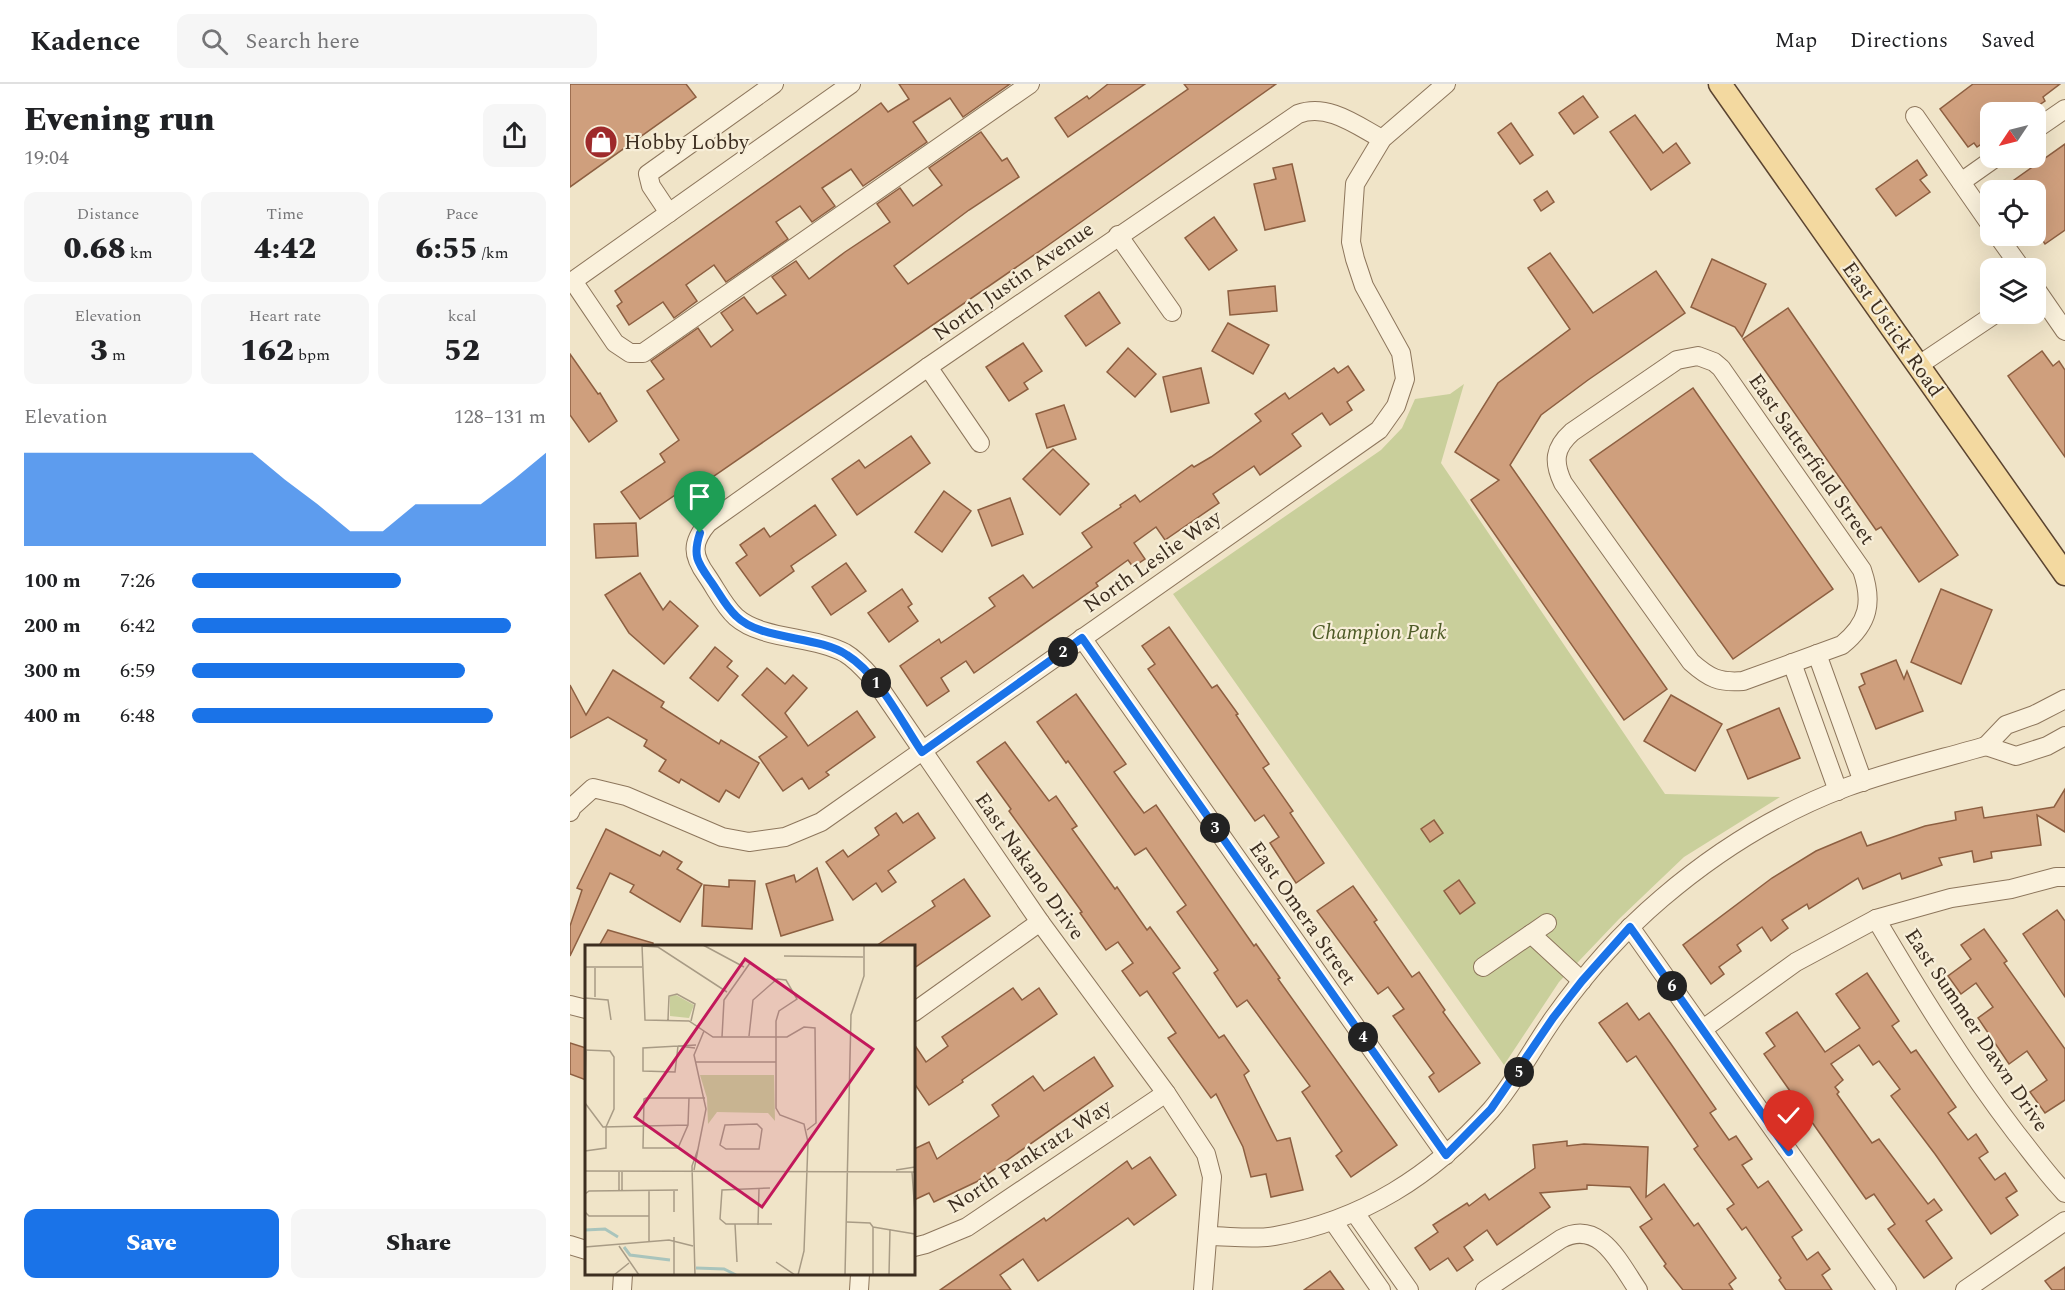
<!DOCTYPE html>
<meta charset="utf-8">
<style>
body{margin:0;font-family:Spectral,serif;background:#f6f6f6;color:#202124;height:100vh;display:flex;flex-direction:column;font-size:22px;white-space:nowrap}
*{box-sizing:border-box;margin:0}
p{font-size:20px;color:#757577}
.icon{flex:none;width:33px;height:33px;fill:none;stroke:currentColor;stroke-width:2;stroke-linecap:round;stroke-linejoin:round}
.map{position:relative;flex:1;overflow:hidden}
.side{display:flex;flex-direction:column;background:#fff;width:570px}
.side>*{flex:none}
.needle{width:39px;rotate:235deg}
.controls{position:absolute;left:1410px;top:18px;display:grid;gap:12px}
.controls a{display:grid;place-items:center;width:66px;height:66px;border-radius:12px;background:#fff;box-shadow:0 6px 24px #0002;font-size:30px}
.pin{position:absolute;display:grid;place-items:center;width:51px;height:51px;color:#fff;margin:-62px -26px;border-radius:50% 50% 50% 0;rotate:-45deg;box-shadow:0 0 6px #0007}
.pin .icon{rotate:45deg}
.km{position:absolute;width:30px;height:30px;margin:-15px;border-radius:50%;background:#222;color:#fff;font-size:16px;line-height:30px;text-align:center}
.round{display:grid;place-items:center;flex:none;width:63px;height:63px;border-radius:12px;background:#f6f6f6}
.head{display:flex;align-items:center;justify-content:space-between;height:102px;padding:0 24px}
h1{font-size:33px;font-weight:800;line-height:45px}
.metrics{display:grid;grid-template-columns:repeat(3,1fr);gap:9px;height:102px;padding:6px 24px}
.metrics div{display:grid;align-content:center;border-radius:12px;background:#f6f6f6;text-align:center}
.metrics b{font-size:30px;font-weight:800}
.metrics small{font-size:16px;font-weight:400}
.metrics p{font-size:16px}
.chart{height:168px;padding:12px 24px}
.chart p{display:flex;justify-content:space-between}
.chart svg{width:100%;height:108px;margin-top:6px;fill:#1a73e8;opacity:.7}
.button{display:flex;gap:12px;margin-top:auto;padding:12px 24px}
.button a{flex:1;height:69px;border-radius:12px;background:#1a73e8;color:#fff;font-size:24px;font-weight:800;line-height:69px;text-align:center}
.button a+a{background:#f6f6f6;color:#202124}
ul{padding:0 24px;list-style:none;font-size:20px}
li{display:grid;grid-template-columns:96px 72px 1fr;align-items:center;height:45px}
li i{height:15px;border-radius:8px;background:#1a73e8}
header{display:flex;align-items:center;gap:36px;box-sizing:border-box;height:84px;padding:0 30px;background:#fff;border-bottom:2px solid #e0e0e0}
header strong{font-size:28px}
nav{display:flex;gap:33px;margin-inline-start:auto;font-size:21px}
.search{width:420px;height:54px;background:#f6f6f6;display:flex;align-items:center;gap:15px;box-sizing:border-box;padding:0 21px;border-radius:12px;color:#757577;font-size:22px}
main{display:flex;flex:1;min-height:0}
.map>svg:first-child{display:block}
.green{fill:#c9cf9b}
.building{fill:#cf9f7d;stroke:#8d5f41;stroke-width:1.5}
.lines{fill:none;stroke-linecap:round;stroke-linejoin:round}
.minor-casing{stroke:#8d765c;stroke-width:20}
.major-casing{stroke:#5b4430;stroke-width:25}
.minor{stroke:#faf1dc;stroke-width:18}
.major{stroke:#f3d9a0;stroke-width:22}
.route-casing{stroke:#fff;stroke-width:12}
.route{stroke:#1a73e8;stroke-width:8}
.labels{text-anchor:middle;stroke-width:4.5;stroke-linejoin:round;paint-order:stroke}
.poi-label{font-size:21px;fill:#3d2e20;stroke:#f7eed8;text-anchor:start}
.street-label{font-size:21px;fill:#3d2e20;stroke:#f7eed8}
.park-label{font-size:21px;font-style:italic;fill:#4d5a26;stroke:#f7eed8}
.inset-river{fill:none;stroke:#a9c4bc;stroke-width:3}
.inset-road{fill:none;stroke:#a89b85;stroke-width:1.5}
.view{fill:#c2185b;fill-opacity:0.15;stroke:#c2185b;stroke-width:3}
.inset-edge{fill:none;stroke:#3d2e20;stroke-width:3}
</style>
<header>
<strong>Kadence</strong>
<div class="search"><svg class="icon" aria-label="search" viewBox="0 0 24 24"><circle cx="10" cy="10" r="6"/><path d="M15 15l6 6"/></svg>Search here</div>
<nav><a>Map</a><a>Directions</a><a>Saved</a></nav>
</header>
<main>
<section class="side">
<div class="head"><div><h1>Evening run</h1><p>19:04</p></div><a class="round"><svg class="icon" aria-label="share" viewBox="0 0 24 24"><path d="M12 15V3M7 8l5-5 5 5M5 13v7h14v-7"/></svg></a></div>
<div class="metrics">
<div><p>Distance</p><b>0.68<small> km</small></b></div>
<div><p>Time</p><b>4:42</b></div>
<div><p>Pace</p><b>6:55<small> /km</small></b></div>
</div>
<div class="metrics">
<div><p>Elevation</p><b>3<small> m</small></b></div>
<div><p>Heart rate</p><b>162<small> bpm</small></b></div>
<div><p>kcal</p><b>52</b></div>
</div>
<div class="chart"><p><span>Elevation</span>128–131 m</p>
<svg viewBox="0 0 160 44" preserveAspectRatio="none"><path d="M0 44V6L10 6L20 6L30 6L40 6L50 6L60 6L70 6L80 17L90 27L100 38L110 38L120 27L130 27L140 27L150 17L160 6V44z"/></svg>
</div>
<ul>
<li><b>100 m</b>7:26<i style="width:59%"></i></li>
<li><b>200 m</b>6:42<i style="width:90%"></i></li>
<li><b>300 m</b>6:59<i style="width:77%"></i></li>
<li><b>400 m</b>6:48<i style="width:85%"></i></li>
</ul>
<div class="button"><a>Save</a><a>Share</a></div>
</section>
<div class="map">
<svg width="1495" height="1206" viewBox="0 0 1495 1206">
<rect width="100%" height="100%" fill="#f0e4c8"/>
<polygon class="green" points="894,300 871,379 1095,710 1210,713 1114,773 1049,835 989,898 934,981 603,510 811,366 832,344 845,315 880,310"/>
<g class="building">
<polygon points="0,0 116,0 126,13 0,103"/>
<polygon points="329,0 440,0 393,33 380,14 343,38 357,58 293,102 281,85 252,104 265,122 242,138 230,122 206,138 218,155 156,198 144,181 116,201 127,217 104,234 93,218 59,241 47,222 52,218 45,207 311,19 318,28 339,15"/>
<polygon points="538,0 575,0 498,53 485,34 517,12 519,15"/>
<polygon points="614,0 706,0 477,162 118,410 114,405 70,435 51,408 95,378 90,370 109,356 77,307 94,295 81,277 128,244 141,263 163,246 151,229 174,213 187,230 216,211 202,193 226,177 239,195 275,168 320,138 307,120 330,104 343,122 372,101 359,84 411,48 432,77 437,74 449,93 399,126 324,182 338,200 618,5"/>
<polygon points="1403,0 1490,0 1473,13 1475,17 1459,28 1454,21 1443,28 1420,28 1420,54 1407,63 1404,59 1398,63 1370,25"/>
<polygon points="1013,12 1028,33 1004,50 989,29"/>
<polygon points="1065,31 1093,69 1106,59 1120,79 1081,106 1040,48"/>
<polygon points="941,39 963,71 950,80 928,49"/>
<polygon points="1495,60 1495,146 1475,160 1466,146 1466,106 1430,106"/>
<polygon points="1347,76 1357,91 1350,96 1360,108 1326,132 1306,105"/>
<polygon points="722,80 735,137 695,146 684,100 706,95 703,84"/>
<polygon points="977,107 984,118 971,127 964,116"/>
<polygon points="644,133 667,166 639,186 615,154"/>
<polygon points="980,169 1023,229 1086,187 1115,229 1018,296 971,331 940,381 1097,605 1054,636 901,416 929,396 885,368 928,299 1000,245 958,184"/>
<polygon points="1142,175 1196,200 1172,253 1165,243 1121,223"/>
<polygon points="705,202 707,227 660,231 658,207"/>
<polygon points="529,208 550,239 516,262 495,232"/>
<polygon points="1218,224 1388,471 1349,498 1311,443 1306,446 1173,255"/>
<polygon points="658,239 699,261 683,290 642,267"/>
<polygon points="453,259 472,287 454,299 458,305 439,317 416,283"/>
<polygon points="558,264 586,290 565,313 537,288"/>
<polygon points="1472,267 1483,282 1489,277 1495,286 1495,373 1438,292"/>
<polygon points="0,270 28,310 30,309 47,337 19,358 0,331"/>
<polygon points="778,282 794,306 777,318 782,326 760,341 752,329 722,350 731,362 690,391 684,382 643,410 649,419 595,456 586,443 564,459 575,475 563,483 558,476 526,499 528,502 404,589 396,577 371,594 379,607 357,622 330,582 369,555 371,559 425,522 419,514 453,491 463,504 522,463 512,449 551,423 550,421 565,411 570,418 622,381 624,383 641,373 691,337 685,330 715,309 719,315 764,284 768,289"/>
<polygon points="631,284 639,319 601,328 593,293"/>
<polygon points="1123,304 1263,505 1163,575 1020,376"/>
<polygon points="494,321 506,355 477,364 466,330"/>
<polygon points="341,352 360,379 287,431 262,395 289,376 295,384"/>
<polygon points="483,365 519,400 490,431 453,395"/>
<polygon points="374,407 401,427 372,468 345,448"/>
<polygon points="440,414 453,450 422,462 408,426"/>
<polygon points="245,421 266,451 221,482 224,487 190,512 166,479 177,471 170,461 194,444 200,453"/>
<polygon points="66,439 68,472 26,474 24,440"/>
<polygon points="276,479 296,507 261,531 242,503"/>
<polygon points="70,489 93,526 100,517 128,542 94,580 59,549 35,511"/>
<polygon points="332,505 342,520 338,523 348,537 319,558 298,529"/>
<polygon points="1371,505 1422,526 1391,600 1341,578"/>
<polygon points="599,543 642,604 647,601 668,630 666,631 699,680 693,684 723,727 720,729 754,779 726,799 700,759 709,753 694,731 685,737 578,585 585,580 572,562"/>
<polygon points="145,563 162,577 157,583 168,592 148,617 120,594"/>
<polygon points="1326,576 1334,595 1337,587 1353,627 1306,645 1289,603 1295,600 1291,590"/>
<polygon points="197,584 215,600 223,591 237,604 215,629 238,662 287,627 305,653 256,688 259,691 239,705 232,694 213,707 189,673 217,653 172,611"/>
<polygon points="43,586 94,618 91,623 149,660 151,656 189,679 169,714 156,706 149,718 111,695 109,699 89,687 96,676 74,662 77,656 38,633 0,654 0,601 16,631"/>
<polygon points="506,610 556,680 544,688 562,713 574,729 586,721 684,862 686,860 710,894 708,895 827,1061 781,1093 766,1072 772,1067 732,1008 740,1002 677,916 667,923 644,889 648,886 607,828 616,821 576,764 565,771 498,677 496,679 467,638"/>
<polygon points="1101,611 1152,640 1125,687 1074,657"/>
<polygon points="1209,624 1230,674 1178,695 1157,646"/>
<polygon points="435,658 479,717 486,712 507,742 502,745 545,805 547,803 577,846 580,843 610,884 603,889 649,954 654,951 679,987 674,991 707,1057 720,1054 733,1106 701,1113 696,1090 681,1093 673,1063 646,1010 641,1014 598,954 606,949 577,907 570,912 552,887 563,879 548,858 536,866 510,829 512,828 439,727 441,725 407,678"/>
<polygon points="1495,705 1495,748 1467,731 1471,761 1421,768 1422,774 1404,778 1402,767 1369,774 1372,781 1332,795 1330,789 1293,805 1288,794 1239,825 1237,820 1212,836 1218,844 1201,857 1192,843 1167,861 1171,867 1149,883 1154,890 1141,900 1113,861 1202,794 1246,767 1291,748 1297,762 1355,742 1386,736 1385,728 1412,723 1414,734 1484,723"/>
<polygon points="326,729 333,739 348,729 365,754 318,787 326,798 312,808 306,799 283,816 256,778 273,766 278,773 309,751 305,744"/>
<polygon points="864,736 873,749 860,758 851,745"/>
<polygon points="36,745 90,772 93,767 112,778 107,785 132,800 110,838 60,808 64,801 40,789 0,872 0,842 12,806 7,804"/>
<polygon points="247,784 263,836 211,852 196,800 224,791 226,798"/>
<polygon points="394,795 420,832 344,884 344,862 306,862 365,822 362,817"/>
<polygon points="159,796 185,797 182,845 132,842 134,801 159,803"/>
<polygon points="889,796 905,819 890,830 874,807"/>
<polygon points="783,802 807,836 804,838 842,893 849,888 875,926 873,928 910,979 869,1008 859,993 864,989 823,932 834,925 818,903 808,910 747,827"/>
<polygon points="1487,826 1495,837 1495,913 1453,850"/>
<polygon points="1414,845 1437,877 1434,879 1495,965 1495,1016 1475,1029 1460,1008 1477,996 1457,967 1439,980 1408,934 1423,923 1406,899 1391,910 1378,892 1401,875 1391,861"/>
<polygon points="38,846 83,859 83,862 29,862"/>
<polygon points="1297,889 1329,937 1322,942 1341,969 1346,966 1386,1023 1378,1029 1398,1056 1406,1050 1418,1068 1409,1074 1425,1096 1435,1089 1447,1107 1436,1114 1448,1131 1421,1150 1365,1070 1321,1012 1330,1005 1309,977 1303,981 1289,961 1261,980 1273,996 1265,1003 1269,1008 1267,1010 1302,1059 1309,1055 1358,1120 1364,1115 1372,1126 1356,1137 1382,1174 1354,1194 1318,1145 1325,1140 1304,1110 1296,1115 1194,970 1205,962 1196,949 1227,928 1255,968 1290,944 1266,910"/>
<polygon points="443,904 452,916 469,904 487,930 392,996 393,998 359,1021 344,999 344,960 356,978 378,962 372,953"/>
<polygon points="1057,919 1069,936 1079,929 1101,960 1146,1025 1140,1029 1159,1056 1166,1052 1182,1075 1172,1081 1188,1104 1198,1097 1232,1146 1222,1153 1237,1176 1248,1168 1260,1185 1252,1191 1262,1206 1216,1206 1209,1196 1211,1194 1176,1143 1172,1146 1157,1125 1164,1120 1124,1065 1128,1062 1104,1027 1066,972 1057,978 1029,939"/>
<polygon points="0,959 16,964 16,996 0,990"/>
<polygon points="524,973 543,1002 406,1098 364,1118 359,1109 344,1116 344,1065 359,1058 367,1075 429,1032 422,1021 463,992 474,1007"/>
<polygon points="997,1057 997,1062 1014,1060 1078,1063 1076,1113 1094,1100 1124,1142 1128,1139 1166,1194 1159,1200 1163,1206 1113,1206 1094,1182 1096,1180 1070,1143 1082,1135 1060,1103 1017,1101 1017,1105 970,1109 980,1123 927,1161 917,1146 894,1163 903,1176 887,1187 878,1174 860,1186 845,1164 868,1148 863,1141 897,1119 899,1122 915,1110 919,1116 965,1084 963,1061"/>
<polygon points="580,1073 606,1111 564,1141 558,1134 468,1197 453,1175 430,1191 441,1206 370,1206 474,1134 476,1137 557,1077 562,1085"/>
<polygon points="1495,1183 1495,1206 1482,1206 1475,1197"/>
<polygon points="760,1187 774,1206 734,1206"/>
</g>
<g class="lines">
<defs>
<g id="minor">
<polyline points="1345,32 1420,140"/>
<polyline points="1466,45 1495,25"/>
<polyline points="1391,98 1425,74"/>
<polyline points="99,129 81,102 78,90 204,0"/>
<polyline points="548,151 602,228"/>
<polyline points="1428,152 1451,184"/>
<polyline points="3,197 45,259 60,269 73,269 460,0"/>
<polyline points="0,199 281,0"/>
<polyline points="1466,205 1495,247"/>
<path d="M 1128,272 L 1144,278 L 1151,284 L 1292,486 C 1303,518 1299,539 1272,561 L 1173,597 C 1149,599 1139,594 1121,578 L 993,399 C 983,378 984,364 1002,348 L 1107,276 Z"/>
<polyline points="1349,281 1425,230"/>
<polyline points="358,283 410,359"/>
<polyline points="512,554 876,1071"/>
<polyline points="1247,570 1293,698"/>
<polyline points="1222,579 1268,707"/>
<polyline points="1495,615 1464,631 1436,641 1416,662 1446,672 1477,662 1495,652"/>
<polyline points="0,728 2,723 23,704 56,712 152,753 179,758 215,753 251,738 809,346 826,322 835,295 831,269 794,202 785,175 781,158 785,100 812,55 876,0"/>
<path d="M 1306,835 C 1349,908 1394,981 1446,1049 C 1462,1069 1477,1090 1495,1109"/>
<polyline points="1060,843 1317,1206"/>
<polyline points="961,850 1012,897"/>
<polyline points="913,883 977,839"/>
<polyline points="0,921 16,925"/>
<polyline points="344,928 470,838"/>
<polyline points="1133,945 1226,878 1306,835 1381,814 1441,805 1486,793 1495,793"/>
<polyline points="785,1129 839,1206"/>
<polyline points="763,1137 811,1206"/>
<path d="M 638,1152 C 659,1152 684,1156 705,1152 C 793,1136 862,1092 921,1026 C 945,998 962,965 983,935 C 1014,891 1052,848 1092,814 C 1147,767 1210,728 1277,703 C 1320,687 1371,675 1416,662"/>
<polyline points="0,1161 16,1166"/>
<polyline points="344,1163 356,1160 397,1143 596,1009"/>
<polyline points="52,1206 53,1190"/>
<polyline points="289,1206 290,1190"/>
<path d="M 633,1206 L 642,1093 L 636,1070 L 596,1009 L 470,838 L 305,597 C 296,587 287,576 275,569 C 244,552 192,556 166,533 C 154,522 146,505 137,492 C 122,471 121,459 138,439 L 358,283 L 728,30 C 758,19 786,41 812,55"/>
<path d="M 915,1206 L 991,1155 C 1030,1134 1050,1180 1068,1206"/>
<polyline points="1395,1206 1495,1137"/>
</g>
<polyline id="major" points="1150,0 1495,490"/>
</defs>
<use href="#minor" class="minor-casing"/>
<use href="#major" class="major-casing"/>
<use href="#minor" class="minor"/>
<use href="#major" class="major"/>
</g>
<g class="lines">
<defs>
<path id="route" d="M 130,449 C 122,473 128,479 142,499 C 149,509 156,523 166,532 C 191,557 247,551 277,571 C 309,591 331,637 352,668 L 512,554 L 876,1071 L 921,1025 L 983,934 L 1012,897 L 1060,843 L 1219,1068"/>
</defs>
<use href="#route" class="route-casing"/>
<use href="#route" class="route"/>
</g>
<defs>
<symbol id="shop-disc" viewBox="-11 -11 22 22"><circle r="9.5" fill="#9e2a2b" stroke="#f7eed8"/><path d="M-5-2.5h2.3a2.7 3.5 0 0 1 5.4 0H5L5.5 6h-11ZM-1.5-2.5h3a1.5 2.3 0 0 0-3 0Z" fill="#fff"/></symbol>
</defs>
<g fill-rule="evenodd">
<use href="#shop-disc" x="12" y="39" width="38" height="38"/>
</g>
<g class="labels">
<g class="poi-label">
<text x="54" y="65">Hobby Lobby</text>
</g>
<g class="street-label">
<text transform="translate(443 197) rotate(-35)" y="7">North Justin Avenue</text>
<text transform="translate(1323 245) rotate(55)" y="7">East Ustick Road</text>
<text transform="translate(1242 375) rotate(55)" y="7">East Satterfield Street</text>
<text transform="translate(582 477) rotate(-35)" y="7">North Leslie Way</text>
<text transform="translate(460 782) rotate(55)" y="7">East Nakano Drive</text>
<text transform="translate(733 829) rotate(55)" y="7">East Omera Street</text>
<text transform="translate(1407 946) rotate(56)" y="7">East Summer Dawn Drive</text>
<text transform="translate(459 1072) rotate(-33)" y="7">North Pankratz Way</text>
</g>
<g class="park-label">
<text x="809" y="555">Champion Park</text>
</g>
</g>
<g transform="translate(15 861)">
<rect width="330" height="330" fill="#f0e4c8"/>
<path d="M 91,50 L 109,60 L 104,73 L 85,71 L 85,51 ZM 115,130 L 189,130 L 190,176 L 183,168 L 132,167 L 123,179 L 122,153 Z" fill="#c9cf9b"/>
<path class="inset-river" d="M 0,285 L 20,284 L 33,292M 39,302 L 45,310 L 85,315M 111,323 L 139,324 L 151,330"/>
<path class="inset-road" d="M 57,0 L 60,75 L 104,76 L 128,92 L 202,92 L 219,82 L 230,83 L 231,178 L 222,185M 118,0 L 159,22M 57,1 L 73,2 L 142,47M 199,11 L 278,12M 0,22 L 57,22M 10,23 L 10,52M 0,53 L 23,55 L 26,75M 83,75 L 84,51 L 92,49 L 110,59 L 106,76M 164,91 L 168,55 L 192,34 L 201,35 L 212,54 L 194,66 L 191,76 L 191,163 L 195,170 L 219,179 L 223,197 L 219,306 L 213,330M 137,92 L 139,55 L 165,18M 93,101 L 90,127 L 58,126 L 58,103 ZM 110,103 L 93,101 L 111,100M 0,105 L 25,106 L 29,112 L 29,164 L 21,182 L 21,203 L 0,206M 110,117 L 191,117M 0,147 L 1,105M 104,153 L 103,180 L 93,203 L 58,203 L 59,154 L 61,153 L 120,153M 0,158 L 18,182 L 103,180M 172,179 L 177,184 L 174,204 L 141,204 L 135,200 L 140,180 ZM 113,204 L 121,164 L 109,110 L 119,86M 109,225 L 113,204 L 107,221 L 110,330M 311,225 L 330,222M 0,226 L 330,227M 34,226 L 34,245M 37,226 L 37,245M 327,227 L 330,268M 185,243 L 137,245 L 135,274 L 141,279 L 187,279M 0,249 L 4,246 L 93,245M 0,267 L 4,271 L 64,271M 89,267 L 89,245M 262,277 L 285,278 L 288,282M 150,279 L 152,317M 173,280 L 174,243M 288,282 L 330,289M 89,292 L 89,330M 64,296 L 64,245M 34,301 L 54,330M 0,302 L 84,295 L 108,301M 191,317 L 210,330M 29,330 L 44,318M 260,330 L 266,70 L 279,31 L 279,0M 288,330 L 288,282M 304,330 L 305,284"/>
<path class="view" d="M 160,14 L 288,104 L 177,262 L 50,172 Z"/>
<rect width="330" height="330" class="inset-edge"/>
</g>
</svg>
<div class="controls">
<a><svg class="needle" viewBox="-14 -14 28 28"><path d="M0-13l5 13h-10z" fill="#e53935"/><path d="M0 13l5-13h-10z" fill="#757577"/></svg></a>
<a><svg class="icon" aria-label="locate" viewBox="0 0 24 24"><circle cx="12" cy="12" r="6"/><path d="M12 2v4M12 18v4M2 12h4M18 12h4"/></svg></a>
<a><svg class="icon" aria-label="layers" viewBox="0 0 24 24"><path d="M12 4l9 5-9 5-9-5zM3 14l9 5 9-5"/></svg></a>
</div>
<div class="pin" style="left:130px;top:449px;background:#1e9e55"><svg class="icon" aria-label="arrive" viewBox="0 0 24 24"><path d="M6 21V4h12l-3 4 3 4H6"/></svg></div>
<div class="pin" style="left:1219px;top:1068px;background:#d93025"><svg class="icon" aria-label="check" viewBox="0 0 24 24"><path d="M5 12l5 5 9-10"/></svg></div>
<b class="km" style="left:306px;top:599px">1</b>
<b class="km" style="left:493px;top:568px">2</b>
<b class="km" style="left:645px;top:744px">3</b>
<b class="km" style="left:793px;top:953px">4</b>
<b class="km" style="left:949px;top:988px">5</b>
<b class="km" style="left:1102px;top:902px">6</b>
</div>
</main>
